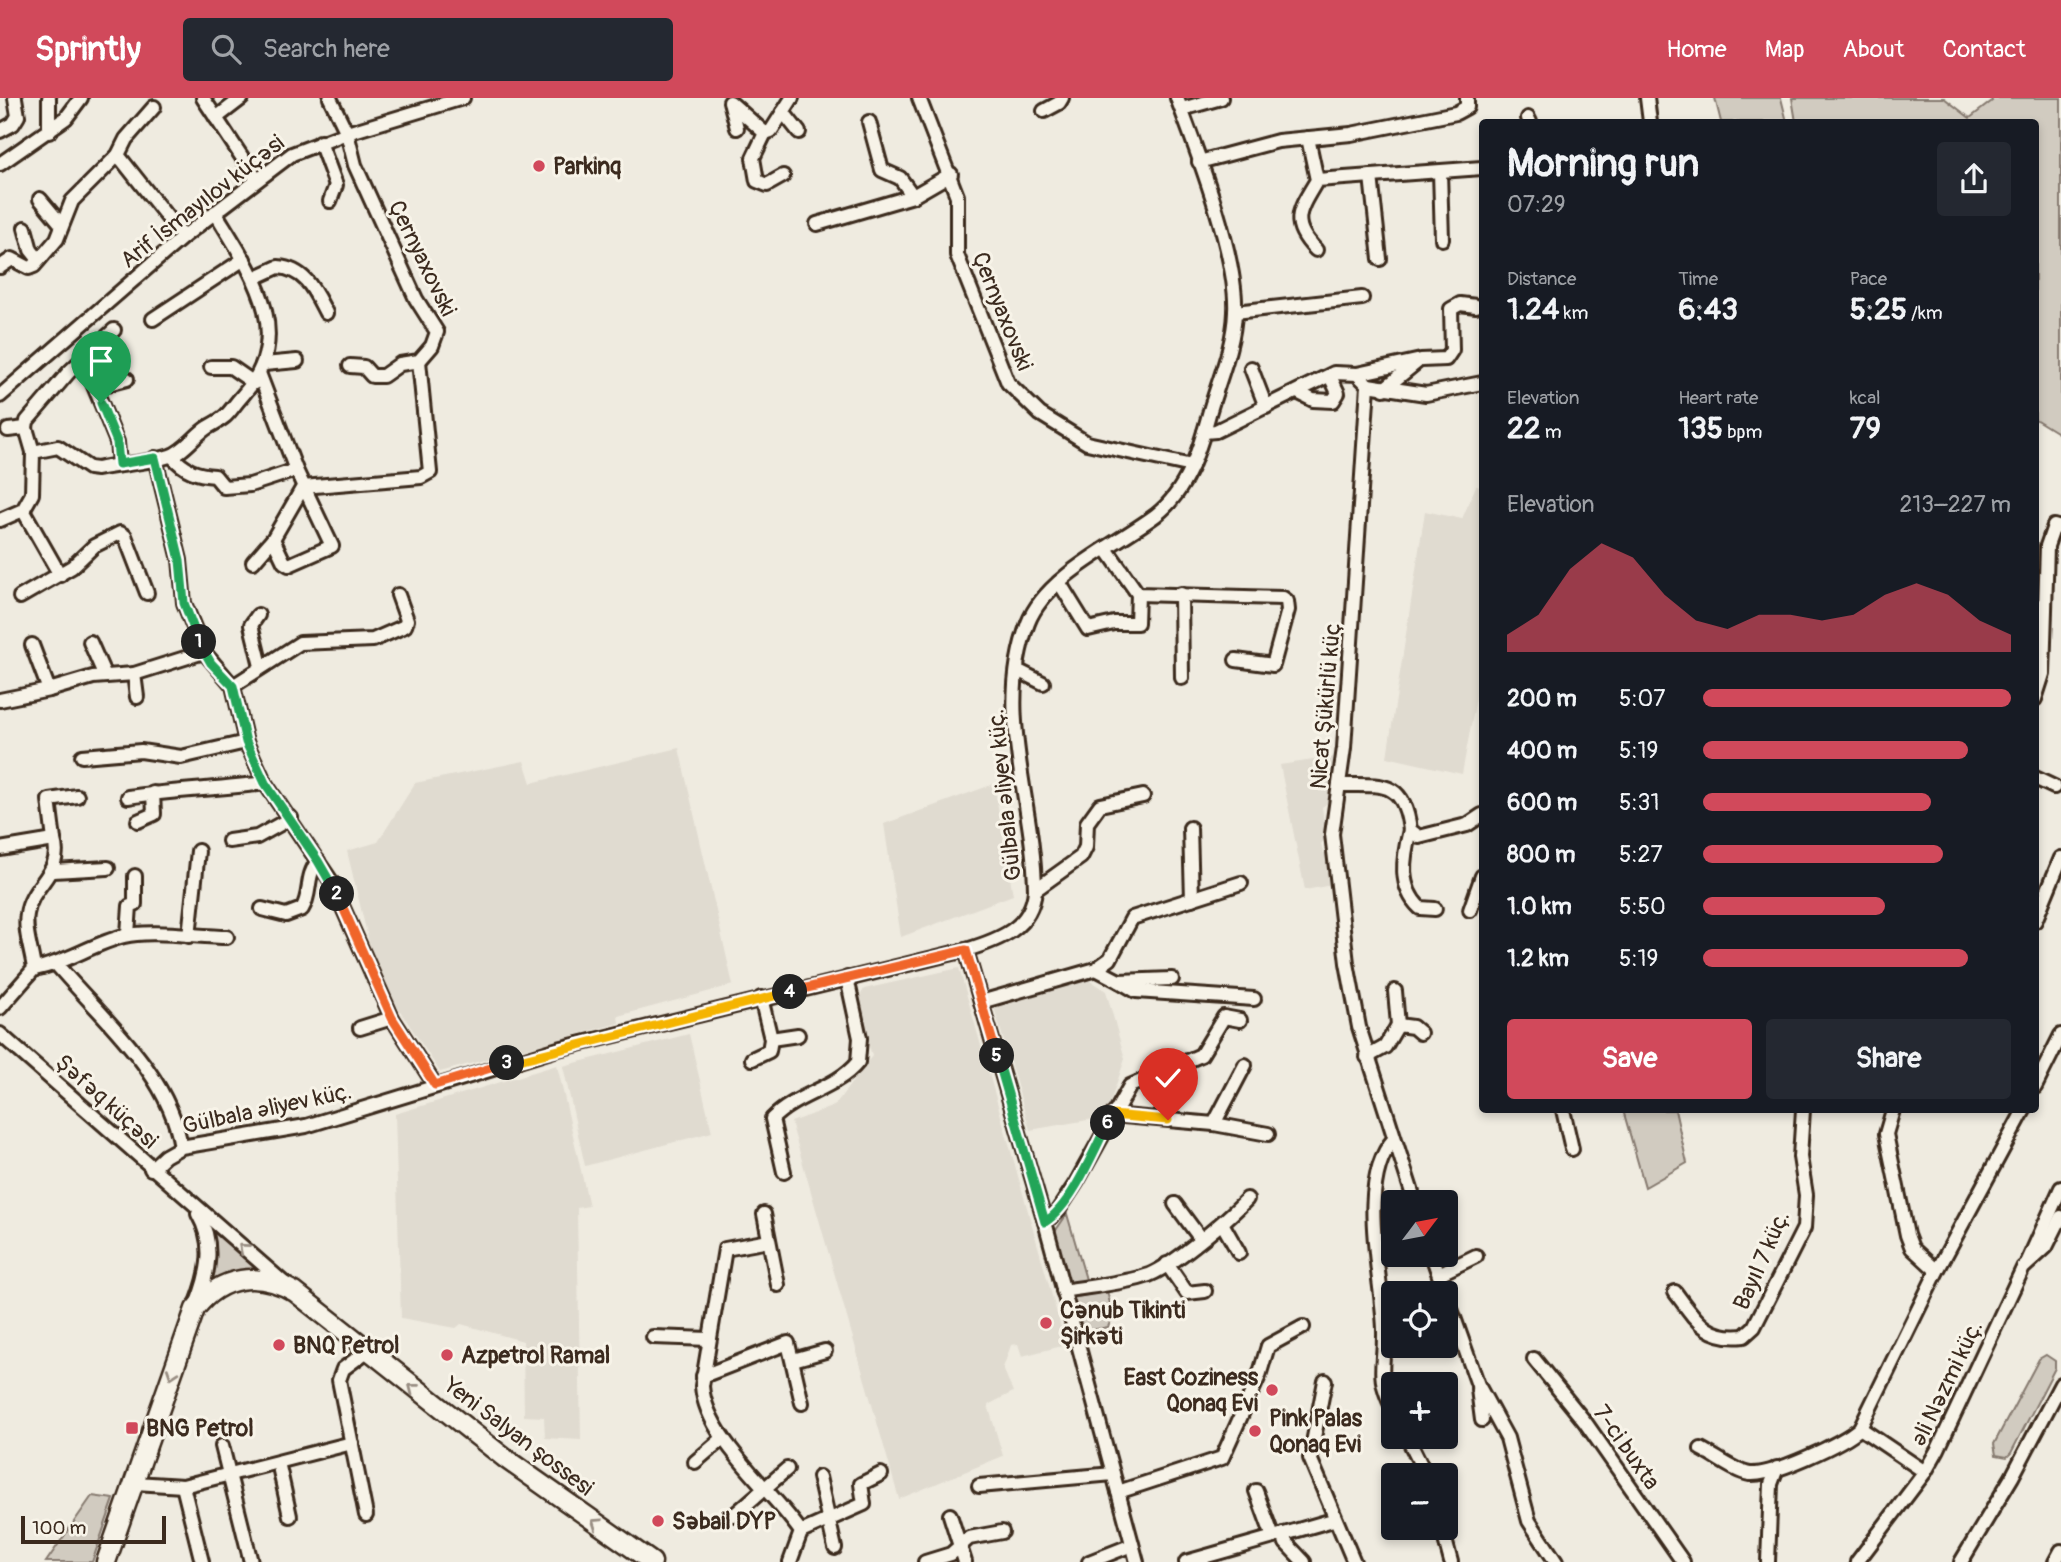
<!DOCTYPE html>
<meta charset="utf-8">
<style>
body{margin:0;font-family:Pangolin,sans-serif;background:#242831;color:#f1f3f6;height:100vh;display:flex;flex-direction:column;font-size:26px;white-space:nowrap}
*{box-sizing:border-box;margin:0}
p{font-size:23px;color:#9ea1a6}
.icon{flex:none;width:38px;height:38px;fill:none;stroke:currentColor;stroke-width:2;stroke-linecap:round;stroke-linejoin:round}
.map{position:relative;flex:1;overflow:hidden}
.side{position:absolute;left:1479px;top:21px;width:560px;height:994px;display:flex;flex-direction:column;background:#171b24;border-radius:7px;box-shadow:0 4px 10px #0003}
.side>*{flex:none}
.needle{width:46px;rotate:58deg}
.fabs{position:absolute;left:1381px;top:1092px;display:grid;gap:14px}
.fabs a{display:grid;place-items:center;width:77px;height:77px;border-radius:7px;background:#171b24;box-shadow:0 4px 10px #0003;font-size:35px}
.scale{position:absolute;left:21px;bottom:18px;width:145px;box-sizing:border-box;padding-left:7px;border:4px solid #3b2a1e;border-top:0;font-size:19px;line-height:24px;white-space:nowrap;color:#3b2a1e;-webkit-text-stroke:5px #f7f3e8;paint-order:stroke}
.pin{position:absolute;display:grid;place-items:center;width:60px;height:60px;color:#fff;margin:-72px -30px;border-radius:50% 50% 50% 0;rotate:-45deg;box-shadow:0 0 7px #0007}
.pin .icon{rotate:45deg}
.km{position:absolute;width:35px;height:35px;margin:-18px;border-radius:50%;background:#222;color:#fff;font-size:19px;line-height:35px;text-align:center}
.round{display:grid;place-items:center;flex:none;width:74px;height:74px;border-radius:7px;background:#242831}
.summary{display:flex;align-items:center;justify-content:space-between;height:119px;padding:0 28px}
h1{font-size:38px;font-weight:700;line-height:52px}
.figures{display:grid;grid-template-columns:repeat(3,1fr);gap:10px;height:119px;padding:7px 28px}
.figures div{display:grid;align-content:center}
.figures b{font-size:30px;font-weight:700}
.figures small{font-size:19px;font-weight:400}
.figures p{font-size:19px}
.chart{height:196px;padding:14px 28px}
.chart p{display:flex;justify-content:space-between}
.chart svg{width:100%;height:126px;margin-top:7px;fill:#d1495b;opacity:.7}
.action{display:flex;gap:14px;margin-top:auto;padding:14px 28px}
.action a{flex:1;height:80px;border-radius:7px;background:#d1495b;color:#fff;font-size:28px;font-weight:700;line-height:80px;text-align:center}
.action a+a{background:#242831;color:#f1f3f6}
ul{padding:0 28px;list-style:none;font-size:23px}
li{display:grid;grid-template-columns:112px 84px 1fr;align-items:center;height:52px}
li i{height:18px;border-radius:9px;background:#d1495b}
header{display:flex;align-items:center;gap:42px;box-sizing:border-box;height:98px;padding:0 35px;background:#d1495b;color:#fff}
header strong{font-size:33px}
nav{display:flex;gap:38px;margin-inline-start:auto;font-size:24px}
.search{width:490px;height:63px;background:#242831;display:flex;align-items:center;gap:18px;box-sizing:border-box;padding:0 24px;border-radius:7px;color:#9ea1a6;font-size:26px}
.map>svg:first-child{display:block}
.built{fill:#e0dbd0}
.green{fill:#d1cbc0;stroke:#867a6f;stroke-width:2}
.lines{fill:none;stroke-linecap:round;stroke-linejoin:round}
.minor-casing{stroke:#3b2a1e;stroke-width:18}
.highway-casing{stroke:#3b2a1e;stroke-width:23}
.minor{stroke:#f7f3e8;stroke-width:12}
.highway{stroke:#f7f3e8;stroke-width:18}
.oneway{stroke:#998e83}
.split-1-casing{stroke:#fff;stroke-width:14}
.split-2-casing{stroke:#fff;stroke-width:14}
.split-3-casing{stroke:#fff;stroke-width:14}
.split-4-casing{stroke:#fff;stroke-width:14}
.split-5-casing{stroke:#fff;stroke-width:14}
.split-6-casing{stroke:#fff;stroke-width:14}
.split-7-casing{stroke:#fff;stroke-width:14}
.split-1{stroke:#22a559;stroke-width:9}
.split-2{stroke:#22a559;stroke-width:9}
.split-3{stroke:#f0652b;stroke-width:9}
.split-4{stroke:#f5b400;stroke-width:9}
.split-5{stroke:#f0652b;stroke-width:9}
.split-6{stroke:#22a559;stroke-width:9}
.split-7{stroke:#f5b400;stroke-width:9}
.poi-dot{fill:#d1495b;stroke:#f7f3e8;stroke-width:2.5}
.labels{text-anchor:middle;stroke-width:6;stroke-linejoin:round;paint-order:stroke}
.poi-label{font-size:23px;font-weight:bold;fill:#3b2a1e;stroke:#f7f3e8;text-anchor:start}
.street-label{font-size:23px;fill:#3b2a1e;stroke:#f7f3e8}
</style>
<header>
<strong>Sprintly</strong>
<div class="search"><svg class="icon" aria-label="search" viewBox="0 0 24 24"><circle cx="10" cy="10" r="6"/><path d="M15 15l6 6"/></svg>Search here</div>
<nav><a>Home</a><a>Map</a><a>About</a><a>Contact</a></nav>
</header>
<div class="map">
<svg width="2061" height="1464" viewBox="0 0 2061 1464">
<rect width="100%" height="100%" fill="#efebe0"/>
<filter id="ink" filterUnits="userSpaceOnUse"><feTurbulence type="fractalNoise" baseFrequency=".0143" numOctaves="2"/><feDisplacementMap in="SourceGraphic" scale="14" xChannelSelector="R" yChannelSelector="G"/><feConvolveMatrix kernelMatrix="1 2 1 2 8 2 1 2 1" color-interpolation-filters="sRGB"/></filter>
<g filter="url(#ink)">
<g class="built">
<polygon points="1476,388 1482,389 1482,568 1462,676 1387,659 1425,413 1462,421"/>
<polygon points="679,650 733,887 618,918 619,925 440,974 393,902 373,861 347,753 378,744 415,685 524,663 531,685"/>
<polygon points="1333,659 1332,702 1322,709 1326,740 1321,746 1323,754 1329,758 1332,787 1305,792 1280,667"/>
<polygon points="994,686 1013,797 901,839 884,726"/>
<polygon points="959,870 1066,1247 1022,1258 1018,1246 1011,1247 1003,1270 1013,1294 988,1307 1003,1358 899,1401 791,1024 834,1008 872,958 857,904 864,891"/>
<polygon points="1082,878 1106,893 1125,961 1105,1019 1030,1032 993,906"/>
<polygon points="689,936 712,1034 585,1068 563,968"/>
<polygon points="557,967 589,1108 577,1110 581,1342 545,1340 544,1319 524,1318 523,1243 461,1226 456,1230 401,1220 395,1016"/>
</g>
<g class="green">
<polygon points="1715,0 1781,0 1787,24 1721,24"/>
<polygon points="1792,0 1944,0 1970,20 1992,3 1990,0 2061,0 2061,337 2035,321 2035,24 1796,24"/>
<polygon points="1623,1012 1675,1012 1687,1065 1645,1089"/>
<polygon points="1067,1116 1087,1185 1069,1188 1054,1135"/>
<polygon points="211,1129 261,1172 234,1174 211,1185 216,1164"/>
<polygon points="1107,1193 1113,1218 1108,1229 1082,1234 1072,1200"/>
<polygon points="2046,1257 2055,1263 2055,1270 2011,1355 2007,1359 1996,1357 1994,1346 2039,1261"/>
<polygon points="92,1398 114,1401 92,1464 46,1464"/>
</g>
<g class="lines">
<defs>
<g id="minor">
<polyline points="49,0 49,34"/>
<polyline points="203,0 257,82"/>
<polyline points="330,0 347,35 355,67 416,201 437,234 432,248 419,263 400,266 383,278 372,278 364,269 350,268"/>
<polyline points="919,0 957,98 957,157 1008,285 1040,316 1087,345 1192,368"/>
<polyline points="1647,0 1650,24"/>
<polyline points="730,4 765,35 771,33 792,0"/>
<polyline points="731,7 737,30"/>
<polyline points="1182,11 1221,0"/>
<polyline points="1044,13 1059,5 1062,0"/>
<polyline points="783,14 799,34"/>
<polyline points="216,20 242,0"/>
<polyline points="1528,20 1530,24"/>
<polyline points="869,24 882,72 900,80 913,98"/>
<polyline points="0,33 13,26 18,18 15,0"/>
<polyline points="765,35 753,60 757,83 767,87 783,78"/>
<path d="M 1308,40 L 1317,82 C 1300,111 1288,124 1316,152"/>
<polyline points="320,44 336,87 330,103"/>
<polyline points="118,57 183,139"/>
<polyline points="1199,64 1278,43 1351,36 1456,15 1467,9 1467,0"/>
<polyline points="0,66 66,20 81,0"/>
<polyline points="1440,74 1442,141"/>
<polyline points="1371,78 1380,161"/>
<polyline points="1317,82 1482,70"/>
<polyline points="40,101 61,126"/>
<polyline points="817,126 913,98 951,76"/>
<polyline points="25,130 31,152 39,162"/>
<polyline points="0,169 12,161 29,170 34,168 57,141 72,103 118,57 126,41 154,9"/>
<path d="M 254,180 L 278,169 C 306,171 315,194 326,215"/>
<polyline points="1235,214 1362,200"/>
<polyline points="153,221 244,161"/>
<polyline points="83,261 117,344 119,366"/>
<polyline points="264,266 297,263"/>
<polyline points="211,269 231,269 254,285"/>
<polyline points="1251,270 1266,309"/>
<polyline points="259,275 296,372 332,448 289,467 284,464 273,441"/>
<polyline points="1357,276 1421,262 1446,261 1452,252 1451,211 1460,206 1476,208"/>
<polyline points="1368,287 1426,296 1482,285"/>
<polyline points="96,289 127,281"/>
<polyline points="1384,291 1417,264"/>
<polyline points="1297,294 1313,302 1333,303 1338,295 1330,278"/>
<polyline points="0,298 183,139 292,56 347,35 463,0"/>
<polyline points="8,332 26,330"/>
<polyline points="1204,334 1216,333 1334,275 1357,276 1368,287 1344,650 1332,736 1347,865 1359,929 1415,1104"/>
<polyline points="33,354 26,330 27,323 69,274 114,232"/>
<path d="M 172,358 C 185,373 197,377 215,378 L 224,389 L 250,387 L 296,372"/>
<polyline points="155,360 180,462 184,505 204,554 233,588 246,644 265,685 331,783 392,920 435,987"/>
<polyline points="23,412 60,477"/>
<path d="M 0,422 L 23,412 L 32,396 L 33,354 L 58,349 L 89,370 L 97,371 C 121,366 147,365 170,358 C 184,354 196,336 208,329 C 232,316 226,316 243,297 C 298,236 250,172 215,114"/>
<polyline points="1107,452 1138,496 1283,500 1287,503 1288,512 1273,567 1236,562"/>
<polyline points="253,464 273,441 303,389 421,379 430,374 419,263"/>
<polyline points="1059,484 1088,531 1114,525 1137,525 1138,496"/>
<polyline points="1181,496 1182,580"/>
<polyline points="20,499 72,469 94,448 120,435 125,438 147,495"/>
<polyline points="258,517 251,527 261,568"/>
<polyline points="90,544 105,578"/>
<polyline points="32,547 49,592"/>
<polyline points="1017,572 1043,585"/>
<polyline points="134,576 137,599"/>
<polyline points="233,588 300,545 373,542 405,528 407,522 398,497"/>
<polyline points="2035,601 2043,576 2047,448 2054,428 2061,430"/>
<polyline points="0,602 49,592 93,579 134,576 204,554"/>
<polyline points="82,658 141,653 181,659 246,644"/>
<polyline points="2035,680 2054,689"/>
<path d="M 1340,687 C 1383,687 1404,682 1410,732 L 1419,739 L 1467,727 L 1482,717"/>
<path d="M 128,699 C 174,692 219,691 265,685"/>
<polyline points="138,723 154,716 153,695"/>
<polyline points="1190,730 1192,801"/>
<path d="M 1410,732 C 1403,760 1398,789 1420,810 L 1435,811"/>
<polyline points="54,742 49,702 77,698"/>
<polyline points="229,743 257,739 291,720"/>
<path d="M 0,751 L 54,742 C 64,775 31,786 27,816 C 24,834 32,853 34,871 L 0,910"/>
<polyline points="53,773 108,770"/>
<polyline points="1035,792 1081,759 1086,749 1087,725 1100,707 1143,698"/>
<path d="M 262,811 L 286,817 L 302,811 C 312,795 305,779 318,763"/>
<polyline points="1470,812 1482,778"/>
<polyline points="2035,823 2061,760"/>
<polyline points="128,836 130,808 135,806 135,778"/>
<polyline points="189,838 198,753"/>
<polyline points="966,852 1045,1124 1137,1464"/>
<path d="M 57,867 C 102,920 170,976 181,1049"/>
<path d="M 34,871 C 66,865 92,846 124,838 C 149,831 199,839 227,839"/>
<polyline points="1096,871 1119,883 1172,881"/>
<polyline points="1119,883 1136,893 1254,901"/>
<polyline points="1395,893 1398,927"/>
<polyline points="981,904 1096,871 1110,861 1132,820 1241,785"/>
<polyline points="360,930 392,920"/>
<polyline points="0,936 284,1185"/>
<polyline points="771,941 798,937"/>
<polyline points="1367,959 1385,949 1398,927 1413,929 1420,935"/>
<polyline points="752,961 769,953 771,941 761,900"/>
<polyline points="2035,989 2061,937"/>
<polyline points="1563,1012 1572,1051"/>
<polyline points="1893,1012 1886,1036 1907,1137 1912,1150 1937,1173"/>
<polyline points="1112,1017 1214,1026 1268,1036"/>
<polyline points="1214,1026 1245,967"/>
<path d="M 151,1071 L 165,1058 L 181,1049 L 306,1028 L 558,951 L 966,852 C 999,842 1032,830 1035,792 C 1034,701 994,615 1028,525 C 1046,478 1116,447 1156,417 C 1187,393 1199,353 1209,316 C 1218,284 1234,248 1235,214 C 1238,160 1197,53 1177,0"/>
<path d="M 784,1074 L 772,1021 C 796,996 836,991 858,964 L 860,940 L 847,880"/>
<polyline points="1175,1106 1200,1140"/>
<polyline points="764,1116 778,1187"/>
<polyline points="1045,1124 1057,1114 1076,1085 1130,988 1201,957 1224,919 1240,922"/>
<polyline points="1223,1127 1239,1155"/>
<path d="M 769,1143 L 725,1151 L 702,1288 C 706,1341 772,1391 801,1434 L 790,1464"/>
<polyline points="1432,1157 1445,1195"/>
<polyline points="2028,1163 2061,1090"/>
<polyline points="1167,1166 1187,1195 1205,1193"/>
<polyline points="1439,1176 1476,1158"/>
<path d="M 1063,1193 C 1091,1188 1123,1186 1149,1177 C 1174,1167 1228,1121 1247,1101"/>
<path d="M 1675,1194 C 1696,1222 1706,1242 1744,1238 L 1754,1229 L 1804,1130 L 1806,1097 L 1800,1059 L 1803,1012"/>
<polyline points="1446,1197 1478,1287 1507,1340 1529,1423 1556,1464"/>
<path d="M 197,1205 C 209,1174 215,1146 198,1116"/>
<polyline points="653,1239 709,1241"/>
<polyline points="1534,1261 1585,1324 1683,1464"/>
<polyline points="793,1262 825,1253"/>
<polyline points="703,1278 788,1245 802,1305"/>
<polyline points="1325,1283 1310,1360 1354,1464"/>
<polyline points="1478,1291 1482,1322"/>
<path d="M 1393,1311 C 1375,1275 1385,1269 1384,1232 C 1383,1181 1355,1084 1394,1041"/>
<polyline points="1860,1330 1925,1374"/>
<polyline points="1407,1339 1426,1377"/>
<polyline points="222,1348 251,1464"/>
<path d="M 1701,1351 C 1715,1358 1735,1374 1750,1376 C 1772,1378 1844,1345 1860,1330 L 1937,1173 L 2024,1012"/>
<polyline points="278,1364 290,1418"/>
<polyline points="695,1364 723,1340"/>
<polyline points="819,1379 835,1450"/>
<polyline points="135,1385 183,1388 352,1345"/>
<polyline points="183,1388 202,1464"/>
<polyline points="979,1388 1113,1376"/>
<polyline points="1256,1393 1273,1439"/>
<polyline points="1118,1394 1222,1360 1259,1278 1268,1248 1303,1229"/>
<polyline points="366,1417 339,1282 343,1271 367,1253"/>
<polyline points="734,1417 787,1371"/>
<polyline points="950,1417 965,1464"/>
<polyline points="1442,1430 1451,1464"/>
<polyline points="801,1434 864,1406 861,1386 881,1376"/>
<polyline points="1283,1436 1286,1445 1304,1464"/>
<polyline points="925,1464 951,1456 969,1440 1002,1434"/>
<polyline points="1089,1464 1132,1447"/>
<polyline points="1186,1464 1333,1422"/>
<polyline points="1768,1464 1771,1386 1777,1370"/>
<polyline points="1857,1464 1925,1374 1938,1351 2023,1170 2046,1149 2061,1119"/>
<polyline points="1961,1464 2012,1379 2061,1286"/>
<polyline points="2055,1464 2061,1453"/>
</g>
<path id="highway" d="M 106,1464 L 195,1211 C 221,1177 259,1173 295,1194 L 506,1361 L 652,1464"/>
</defs>
<use href="#minor" class="minor-casing"/>
<use href="#highway" class="highway-casing"/>
<use href="#minor" class="minor"/>
<use href="#highway" class="highway"/>
</g>
<defs><path id="oneway-chevron" d="M-2-3.5L2.5 0L-2 3.5" fill="none" stroke-width="1.6" stroke-linecap="round" stroke-linejoin="round" transform="scale(1.75)"/></defs>
<g class="oneway">
<use href="#oneway-chevron" transform="translate(243 1150) rotate(-140)"/>
<use href="#oneway-chevron" transform="translate(172 1276) rotate(109)"/>
<use href="#oneway-chevron" transform="translate(413 1290) rotate(-142)"/>
<use href="#oneway-chevron" transform="translate(596 1425) rotate(-146)"/>
</g>
</g>
<g class="lines" filter="url(#ink)">
<defs>
<polyline id="split-1" points="101,305 117,344 119,366 155,360 180,462 184,505 199,544"/>
<polyline id="split-2" points="199,544 211,565 233,588 246,644 265,685 318,763 337,796"/>
<polyline id="split-3" points="337,796 392,920 435,987 507,965"/>
<polyline id="split-4" points="507,965 790,894"/>
<polyline id="split-5" points="790,894 966,852 997,958"/>
<path id="split-6" d="M 997,958 L 1045,1124 C 1072,1107 1093,1054 1108,1025"/>
<polyline id="split-7" points="1108,1025 1112,1017 1168,1022"/>
</defs>
<use href="#split-1" class="split-1-casing"/>
<use href="#split-2" class="split-2-casing"/>
<use href="#split-3" class="split-3-casing"/>
<use href="#split-4" class="split-4-casing"/>
<use href="#split-5" class="split-5-casing"/>
<use href="#split-6" class="split-6-casing"/>
<use href="#split-7" class="split-7-casing"/>
<use href="#split-1" class="split-1"/>
<use href="#split-2" class="split-2"/>
<use href="#split-3" class="split-3"/>
<use href="#split-4" class="split-4"/>
<use href="#split-5" class="split-5"/>
<use href="#split-6" class="split-6"/>
<use href="#split-7" class="split-7"/>
</g>
<g class="poi-dot">
<circle cx="539" cy="68" r="7"/>
<circle cx="1046" cy="1225" r="7"/>
<circle cx="279" cy="1247" r="7"/>
<circle cx="447" cy="1257" r="7"/>
<circle cx="1272" cy="1292" r="7"/>
<rect x="125" y="1323" width="14" height="14" rx="3.5"/>
<circle cx="1255" cy="1333" r="7"/>
<circle cx="658" cy="1423" r="7"/>
</g>
<g class="labels">
<g class="poi-label">
<text x="553" y="76">Parkinq</text>
<text x="1060" y="1220">Cənub Tikinti<tspan x="1060" dy="26">Şirkəti</tspan></text>
<text x="293" y="1255">BNQ Petrol</text>
<text x="461" y="1265">Azpetrol Ramal</text>
<text x="1258" y="1287" text-anchor="end">East Coziness<tspan x="1258" dy="26">Qonaq Evi</tspan></text>
<text x="1269" y="1328">Pink Palas<tspan x="1269" dy="26">Qonaq Evi</tspan></text>
<text x="146" y="1338">BNG Petrol</text>
<text x="672" y="1431">Səbail DYP</text>
</g>
<g class="street-label">
<text transform="translate(202 103) rotate(-38)" y="8">Arif İsmayılov küçəsi</text>
<text transform="translate(423 160) rotate(64)" y="8">Çernyaxovski</text>
<text transform="translate(1003 213) rotate(68)" y="8">Çernyaxovski</text>
<text transform="translate(1325 608) rotate(-85)" y="8">Nicat Şükürlü küç</text>
<text transform="translate(1004 697) rotate(-96)" y="8">Gülbala Əliyev küç.</text>
<text transform="translate(107 1003) rotate(42)" y="8">Şəfəq küçəsi</text>
<text transform="translate(267 1010) rotate(-12)" y="8">Gülbala Əliyev küç.</text>
<text transform="translate(1761 1162) rotate(-66)" y="8">Bayıl 7 küç.</text>
<text transform="translate(1946 1285) rotate(-64)" y="8">Əli Nəzmi küç.</text>
<text transform="translate(519 1338) rotate(37)" y="8">Yeni Salyan şossesi</text>
<text transform="translate(1627 1349) rotate(55)" y="8">7-ci buxta</text>
</g>
</g>
</svg>
<div class="fabs">
<a><svg class="needle" viewBox="-14 -14 28 28"><path d="M0-13l5 13h-10z" fill="#e53935"/><path d="M0 13l5-13h-10z" fill="#9ea1a6"/></svg></a>
<a><svg class="icon" aria-label="locate" viewBox="0 0 24 24"><circle cx="12" cy="12" r="6"/><path d="M12 2v4M12 18v4M2 12h4M18 12h4"/></svg></a>
<a>+</a>
<a>−</a>
</div>
<div class="scale">100 m</div>
<div class="pin" style="left:101px;top:305px;background:#1e9e55"><svg class="icon" aria-label="arrive" viewBox="0 0 24 24"><path d="M6 21V4h12l-3 4 3 4H6"/></svg></div>
<div class="pin" style="left:1168px;top:1022px;background:#d93025"><svg class="icon" aria-label="check" viewBox="0 0 24 24"><path d="M5 12l5 5 9-10"/></svg></div>
<b class="km" style="left:199px;top:544px">1</b>
<b class="km" style="left:337px;top:796px">2</b>
<b class="km" style="left:507px;top:965px">3</b>
<b class="km" style="left:790px;top:894px">4</b>
<b class="km" style="left:997px;top:958px">5</b>
<b class="km" style="left:1108px;top:1025px">6</b>
<section class="side">
<div class="summary"><div><h1>Morning run</h1><p>07:29</p></div><a class="round"><svg class="icon" aria-label="share" viewBox="0 0 24 24"><path d="M12 15V3M7 8l5-5 5 5M5 13v7h14v-7"/></svg></a></div>
<div class="figures">
<div><p>Distance</p><b>1.24<small> km</small></b></div>
<div><p>Time</p><b>6:43</b></div>
<div><p>Pace</p><b>5:25<small> /km</small></b></div>
</div>
<div class="figures">
<div><p>Elevation</p><b>22<small> m</small></b></div>
<div><p>Heart rate</p><b>135<small> bpm</small></b></div>
<div><p>kcal</p><b>79</b></div>
</div>
<div class="chart"><p><span>Elevation</span>213–227 m</p>
<svg viewBox="0 0 160 44" preserveAspectRatio="none"><path d="M0 44V38L10 31L20 15L30 6L40 11L50 24L60 33L70 36L80 31L90 31L100 33L110 31L120 24L130 20L140 24L150 33L160 38V44z"/></svg>
</div>
<ul>
<li><b>200 m</b>5:07<i style="width:100%"></i></li>
<li><b>400 m</b>5:19<i style="width:86%"></i></li>
<li><b>600 m</b>5:31<i style="width:74%"></i></li>
<li><b>800 m</b>5:27<i style="width:78%"></i></li>
<li><b>1.0 km</b>5:50<i style="width:59%"></i></li>
<li><b>1.2 km</b>5:19<i style="width:86%"></i></li>
</ul>
<div class="action"><a>Save</a><a>Share</a></div>
</section>
</div>
